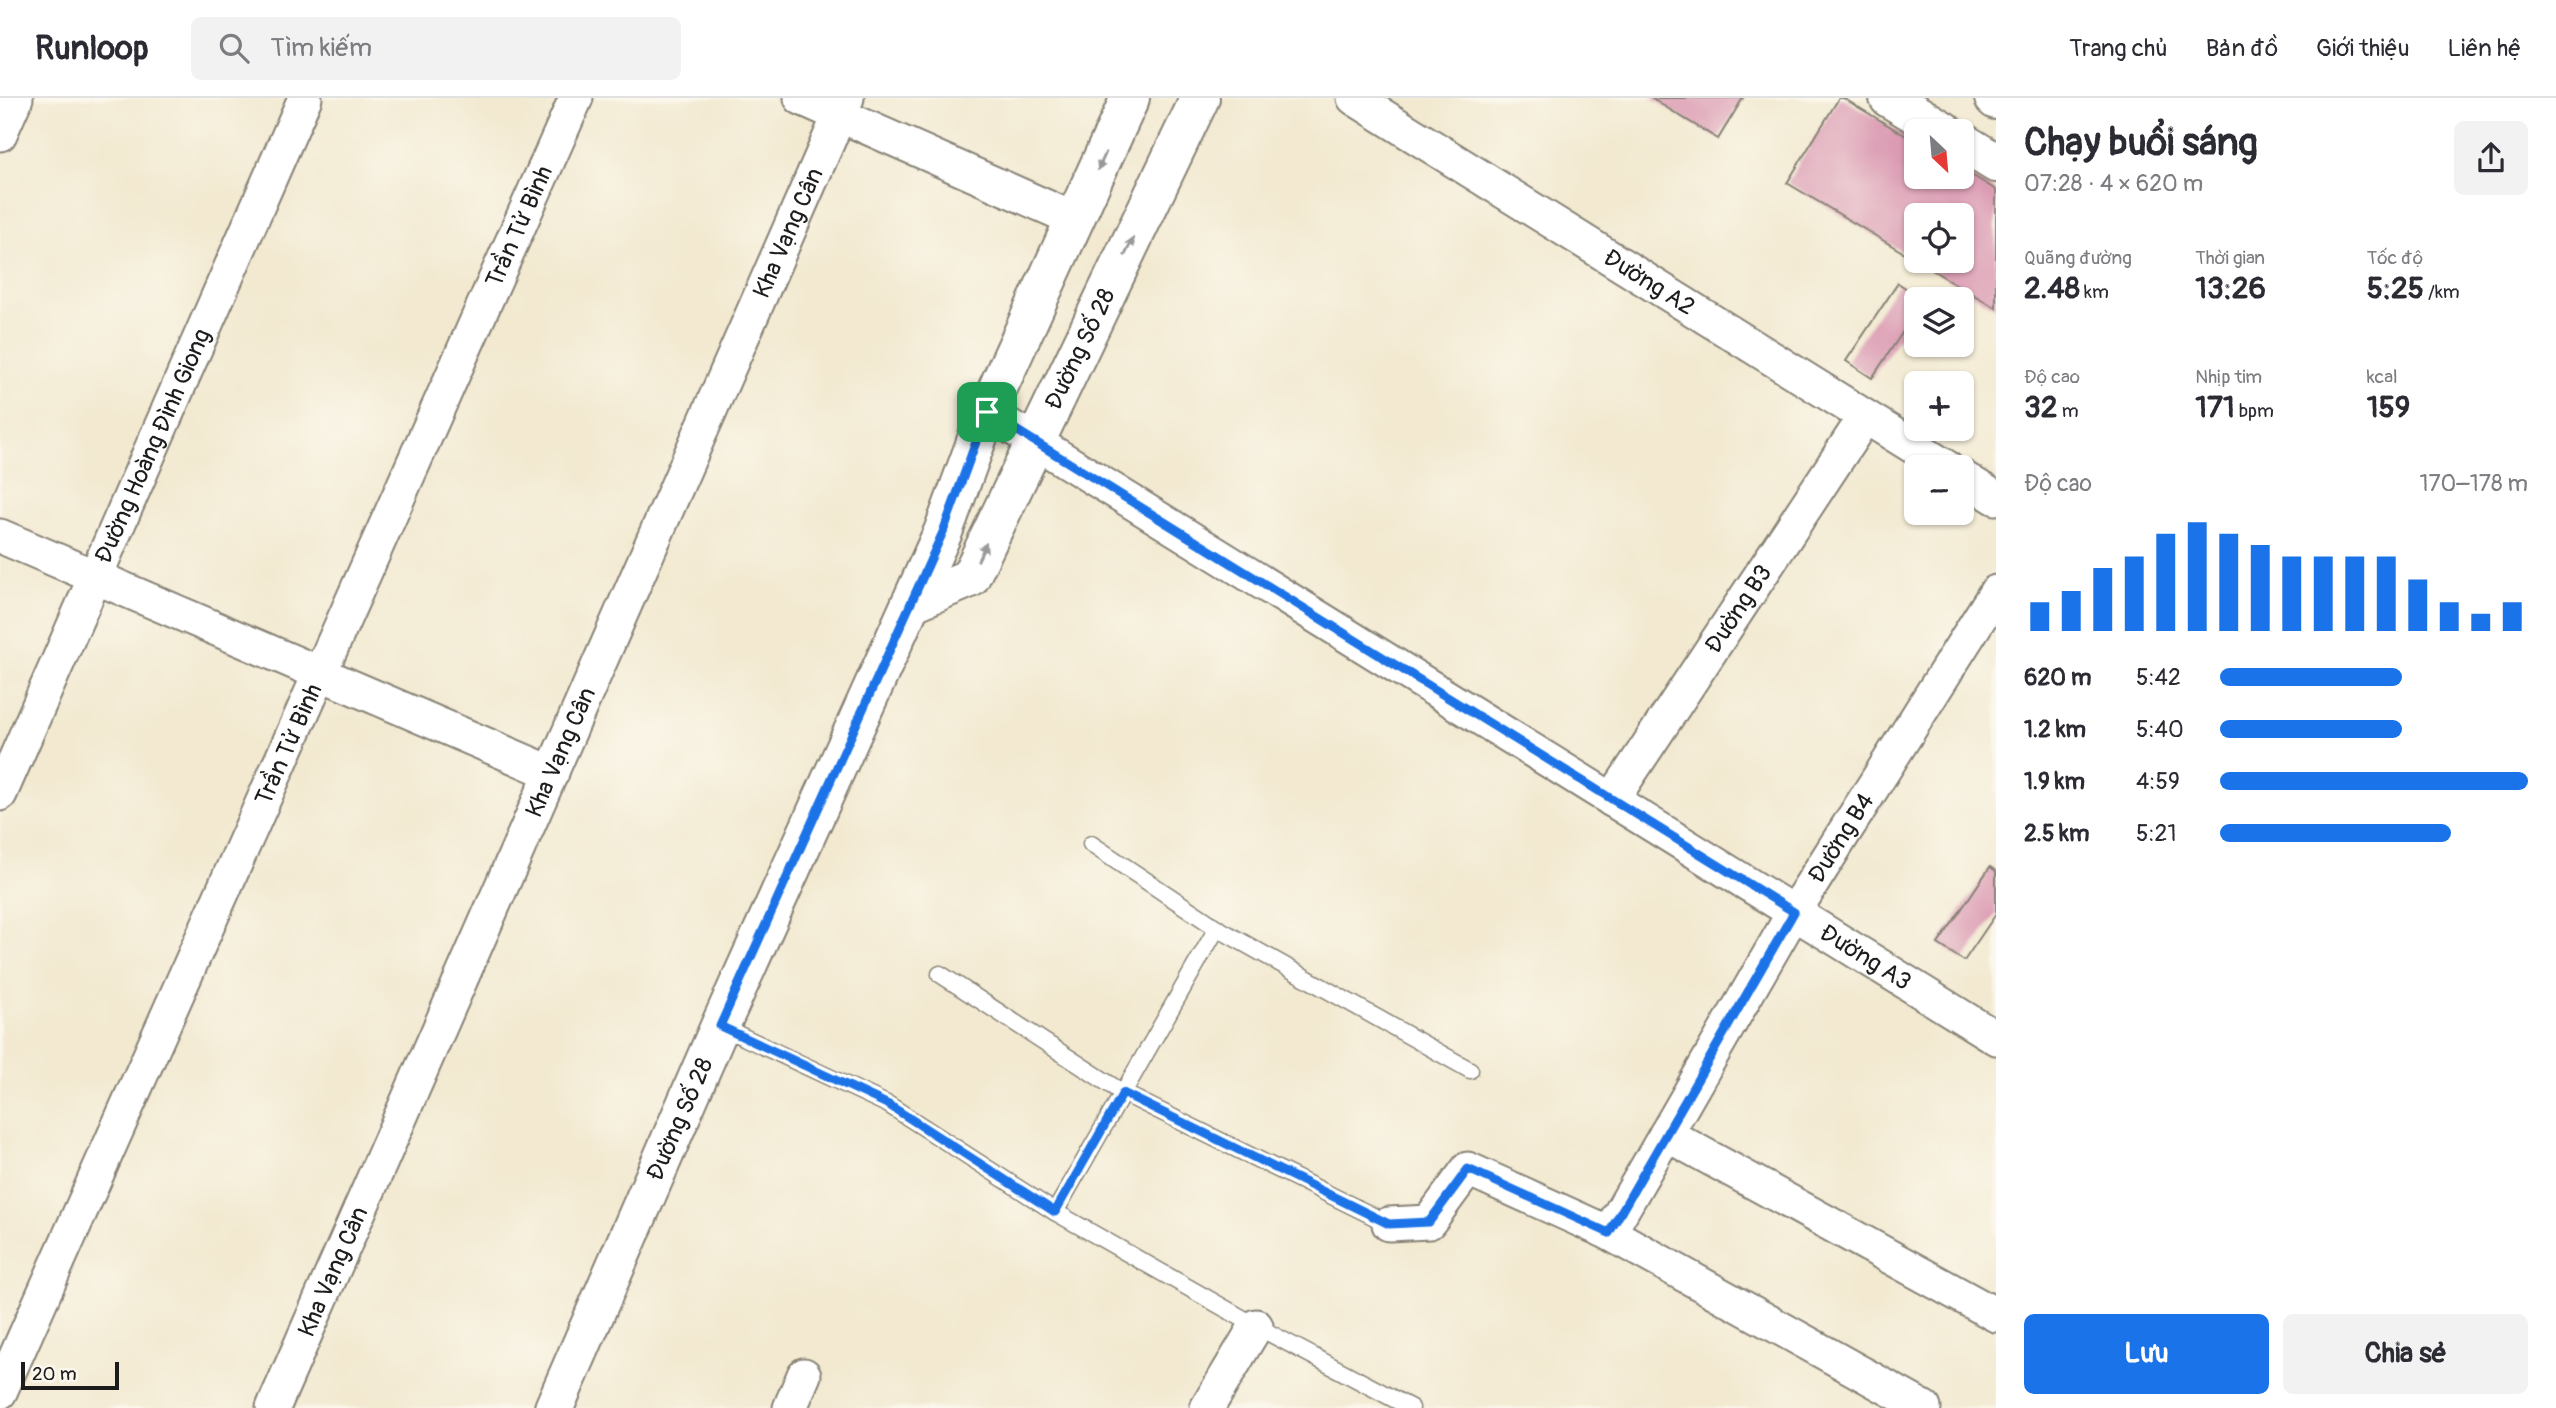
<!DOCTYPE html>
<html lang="vi">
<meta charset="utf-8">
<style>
body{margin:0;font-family:Pangolin,sans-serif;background:#f2f2f3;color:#2b2b33;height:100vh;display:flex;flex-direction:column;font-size:26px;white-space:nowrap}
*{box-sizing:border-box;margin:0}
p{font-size:23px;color:#7c7c81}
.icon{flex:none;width:38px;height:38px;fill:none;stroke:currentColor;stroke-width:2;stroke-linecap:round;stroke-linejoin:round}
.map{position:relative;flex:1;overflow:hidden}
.side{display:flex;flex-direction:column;background:#fff;width:560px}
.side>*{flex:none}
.needle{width:46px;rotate:154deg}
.controls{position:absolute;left:1904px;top:21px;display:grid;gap:14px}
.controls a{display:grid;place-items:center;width:70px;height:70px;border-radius:10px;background:#fff;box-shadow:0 2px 5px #0004;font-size:35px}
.scale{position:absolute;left:21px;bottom:18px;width:98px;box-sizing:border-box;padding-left:7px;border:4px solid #1c1c1c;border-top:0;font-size:19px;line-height:24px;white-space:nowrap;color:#1c1c1c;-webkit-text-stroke:5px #fbf7ec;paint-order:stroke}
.pin{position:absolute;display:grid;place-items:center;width:60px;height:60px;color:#fff;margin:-30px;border-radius:14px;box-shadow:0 4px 10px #0006}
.round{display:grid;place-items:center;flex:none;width:74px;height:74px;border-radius:10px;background:#f2f2f3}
.head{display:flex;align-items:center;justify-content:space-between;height:119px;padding:0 28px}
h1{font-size:38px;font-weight:700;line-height:52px}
.metrics{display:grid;grid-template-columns:repeat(3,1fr);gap:10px;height:119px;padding:7px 28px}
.metrics div{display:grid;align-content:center}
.metrics b{font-size:30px;font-weight:700}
.metrics small{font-size:19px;font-weight:400}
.metrics p{font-size:19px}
.chart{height:196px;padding:14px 28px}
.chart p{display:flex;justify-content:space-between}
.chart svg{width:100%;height:126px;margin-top:7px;stroke:#1a73e8;stroke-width:6}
.cta{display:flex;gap:14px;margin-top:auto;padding:14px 28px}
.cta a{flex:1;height:80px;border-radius:10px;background:#1a73e8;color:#fff;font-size:28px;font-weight:700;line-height:80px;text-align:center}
.cta a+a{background:#f2f2f3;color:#2b2b33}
ul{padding:0 28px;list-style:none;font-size:23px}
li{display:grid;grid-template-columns:112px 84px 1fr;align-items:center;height:52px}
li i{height:18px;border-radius:9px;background:#1a73e8}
header{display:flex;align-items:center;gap:42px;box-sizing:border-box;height:98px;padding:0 35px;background:#fff;border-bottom:2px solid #e1e1e2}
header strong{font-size:33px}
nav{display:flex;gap:38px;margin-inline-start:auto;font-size:24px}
.search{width:490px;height:63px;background:#f2f2f3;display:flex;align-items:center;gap:18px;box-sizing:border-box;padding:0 24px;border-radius:10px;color:#7c7c81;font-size:26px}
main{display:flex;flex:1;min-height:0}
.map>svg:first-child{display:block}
.building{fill:#db9bb3}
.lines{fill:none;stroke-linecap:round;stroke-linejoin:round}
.service-casing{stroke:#878276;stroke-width:19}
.minor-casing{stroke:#878276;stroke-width:37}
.tertiary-casing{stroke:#878276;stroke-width:42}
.service{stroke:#fff;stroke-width:16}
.minor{stroke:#fff;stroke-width:33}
.tertiary{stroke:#fff;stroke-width:38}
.oneway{fill:#999}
.route-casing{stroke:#fff;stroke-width:14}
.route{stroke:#1a73e8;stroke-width:9}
.labels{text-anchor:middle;stroke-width:7;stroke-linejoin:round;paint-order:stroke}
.street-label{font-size:24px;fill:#1c1c1c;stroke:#fbf7ec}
</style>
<header>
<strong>Runloop</strong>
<div class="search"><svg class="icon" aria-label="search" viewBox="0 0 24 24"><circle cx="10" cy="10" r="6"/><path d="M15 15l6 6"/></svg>Tìm kiếm</div>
<nav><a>Trang chủ</a><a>Bản đồ</a><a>Giới thiệu</a><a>Liên hệ</a></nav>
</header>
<main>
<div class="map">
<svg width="1996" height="1310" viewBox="0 0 1996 1310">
<rect width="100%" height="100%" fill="#fbf7ec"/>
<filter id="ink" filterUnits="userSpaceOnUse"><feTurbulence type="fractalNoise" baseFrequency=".0143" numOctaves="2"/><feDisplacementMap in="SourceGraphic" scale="14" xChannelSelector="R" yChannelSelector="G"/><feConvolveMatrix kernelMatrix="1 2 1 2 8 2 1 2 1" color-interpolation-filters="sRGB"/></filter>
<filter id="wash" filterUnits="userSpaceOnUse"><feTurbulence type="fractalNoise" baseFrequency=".00686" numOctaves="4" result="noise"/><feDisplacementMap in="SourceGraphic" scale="28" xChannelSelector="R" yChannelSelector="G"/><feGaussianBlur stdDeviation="1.57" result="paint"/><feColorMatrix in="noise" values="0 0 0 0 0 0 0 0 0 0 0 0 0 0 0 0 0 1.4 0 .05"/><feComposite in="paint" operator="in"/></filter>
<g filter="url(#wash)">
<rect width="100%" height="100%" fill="#f2e9d0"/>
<g id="blocks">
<g class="building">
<polygon points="1651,0 1743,0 1718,41"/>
<polygon points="1839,0 1843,0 1916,44 1916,79 1962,79 1962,71 1996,92 1996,210 1917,163 1962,163 1962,117 1916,117 1916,162 1787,85"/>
<polygon points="1898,185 1922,201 1916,201 1916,214 1872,280 1846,263"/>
<polygon points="1990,769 1996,773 1996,816 1964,863 1938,846"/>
</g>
</g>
</g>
<g filter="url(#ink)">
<use href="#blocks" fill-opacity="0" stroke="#878276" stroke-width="2"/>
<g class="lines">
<defs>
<g id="service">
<polyline points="1091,746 1217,830 1470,972"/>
<polyline points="940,876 1123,995 1389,1126"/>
<polyline points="720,928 889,1007 1055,1114 1256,1228 1411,1310"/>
<polyline points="1055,1114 1217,830"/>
</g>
<g id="minor">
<polyline points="801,0 1076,122"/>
<path id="s1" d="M 1354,0 L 1946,369"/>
<polyline points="0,36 16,0"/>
<path id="s2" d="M 987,314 L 1996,940"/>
<polyline points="1962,379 1996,400"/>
<polyline points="0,438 552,675"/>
<path id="s3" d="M 0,696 L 305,0"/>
<path id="s4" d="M 1612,702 L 1865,319"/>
<polyline points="1666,1036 1996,1217"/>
<polyline points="1389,1126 1429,1124 1468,1071 1609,1135 1924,1310"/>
<path id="s5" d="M 1609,1135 L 1794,814 L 1996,494"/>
<path id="s6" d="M 0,1294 L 576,0"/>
<path id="s7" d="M 273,1310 L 847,0"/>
<polyline points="790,1310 804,1277"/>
<polyline points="1207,1310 1256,1228"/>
</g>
<g id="tertiary">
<polyline points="1889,0 1944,33"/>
<polyline points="1994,0 1996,2"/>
<polyline points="1962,44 1996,65"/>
<path id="s8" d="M 911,505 L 970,480 L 1200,0"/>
<path id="s9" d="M 554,1310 L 720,928 L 943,434 L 987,314 L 1130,0"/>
</g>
</defs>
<use href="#service" class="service-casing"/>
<use href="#minor" class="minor-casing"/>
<use href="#tertiary" class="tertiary-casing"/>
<use href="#service" class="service"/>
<use href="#minor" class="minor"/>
<use href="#tertiary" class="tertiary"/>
</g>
<defs><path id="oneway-solid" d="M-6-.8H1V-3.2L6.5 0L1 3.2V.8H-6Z" transform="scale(1.75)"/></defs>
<g class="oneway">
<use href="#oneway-solid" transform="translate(1102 63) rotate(114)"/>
<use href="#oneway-solid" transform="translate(1129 149) rotate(-64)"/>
<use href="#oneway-solid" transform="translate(982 454) rotate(-64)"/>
</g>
</g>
<g class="lines" filter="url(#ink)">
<defs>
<polygon id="route" points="987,314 1794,814 1609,1135 1468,1071 1429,1124 1389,1126 1123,995 1055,1114 889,1007 720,928 943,434"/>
</defs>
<use href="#route" class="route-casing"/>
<use href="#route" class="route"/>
</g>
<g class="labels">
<g class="street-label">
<text dy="8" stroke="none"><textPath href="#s6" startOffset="1276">Trần Tử Bình</textPath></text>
<text dy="8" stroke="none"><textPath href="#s7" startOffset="1283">Kha Vạng Cân</textPath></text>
<text dy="8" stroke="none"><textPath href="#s1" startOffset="348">Đường A2</textPath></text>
<text dy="8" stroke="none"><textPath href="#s8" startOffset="318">Đường Số 28</textPath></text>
<text dy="8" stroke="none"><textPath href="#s3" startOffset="380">Đường Hoàng Đình Giong</textPath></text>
<text dy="8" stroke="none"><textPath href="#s4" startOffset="229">Đường B3</textPath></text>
<text dy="8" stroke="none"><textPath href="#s6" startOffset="709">Trần Tử Bình</textPath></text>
<text dy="8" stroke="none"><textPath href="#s7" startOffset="716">Kha Vạng Cân</textPath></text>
<text dy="8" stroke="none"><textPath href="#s5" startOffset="458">Đường B4</textPath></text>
<text dy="8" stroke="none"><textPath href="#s2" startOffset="1034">Đường A3</textPath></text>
<text dy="8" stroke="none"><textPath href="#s9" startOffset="315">Đường Số 28</textPath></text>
<text dy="8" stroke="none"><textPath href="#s7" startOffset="149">Kha Vạng Cân</textPath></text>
</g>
</g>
</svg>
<div class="controls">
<a><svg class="needle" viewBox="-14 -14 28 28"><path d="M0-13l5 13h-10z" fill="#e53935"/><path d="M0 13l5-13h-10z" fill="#7c7c81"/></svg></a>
<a><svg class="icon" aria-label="locate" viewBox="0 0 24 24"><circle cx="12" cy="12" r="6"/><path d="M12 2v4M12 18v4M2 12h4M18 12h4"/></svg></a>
<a><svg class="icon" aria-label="layers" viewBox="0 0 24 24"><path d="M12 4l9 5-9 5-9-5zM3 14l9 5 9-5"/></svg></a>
<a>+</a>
<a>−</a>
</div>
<div class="scale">20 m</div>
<div class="pin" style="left:987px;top:314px;background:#1e9e55"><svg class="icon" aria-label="arrive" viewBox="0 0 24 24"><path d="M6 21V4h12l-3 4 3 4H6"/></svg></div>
</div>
<section class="side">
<div class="head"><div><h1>Chạy buổi sáng</h1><p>07:28 · 4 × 620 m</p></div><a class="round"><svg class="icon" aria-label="share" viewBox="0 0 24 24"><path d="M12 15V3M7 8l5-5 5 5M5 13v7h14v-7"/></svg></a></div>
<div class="metrics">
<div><p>Quãng đường</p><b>2.48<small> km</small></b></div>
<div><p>Thời gian</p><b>13:26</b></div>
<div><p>Tốc độ</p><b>5:25<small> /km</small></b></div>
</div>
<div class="metrics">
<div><p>Độ cao</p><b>32<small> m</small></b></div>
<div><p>Nhịp tim</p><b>171<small> bpm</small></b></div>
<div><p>kcal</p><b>159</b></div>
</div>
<div class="chart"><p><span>Độ cao</span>170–178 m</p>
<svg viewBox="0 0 160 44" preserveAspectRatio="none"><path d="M5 44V34M15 44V30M25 44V22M35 44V18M45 44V10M55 44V6M65 44V10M75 44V14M85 44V18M95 44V18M105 44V18M115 44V18M125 44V26M135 44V34M145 44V38M155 44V34"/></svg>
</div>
<ul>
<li><b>620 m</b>5:42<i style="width:59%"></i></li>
<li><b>1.2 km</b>5:40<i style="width:59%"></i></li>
<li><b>1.9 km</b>4:59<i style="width:100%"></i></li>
<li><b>2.5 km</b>5:21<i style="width:75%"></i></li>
</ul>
<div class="cta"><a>Lưu</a><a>Chia sẻ</a></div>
</section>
</main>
